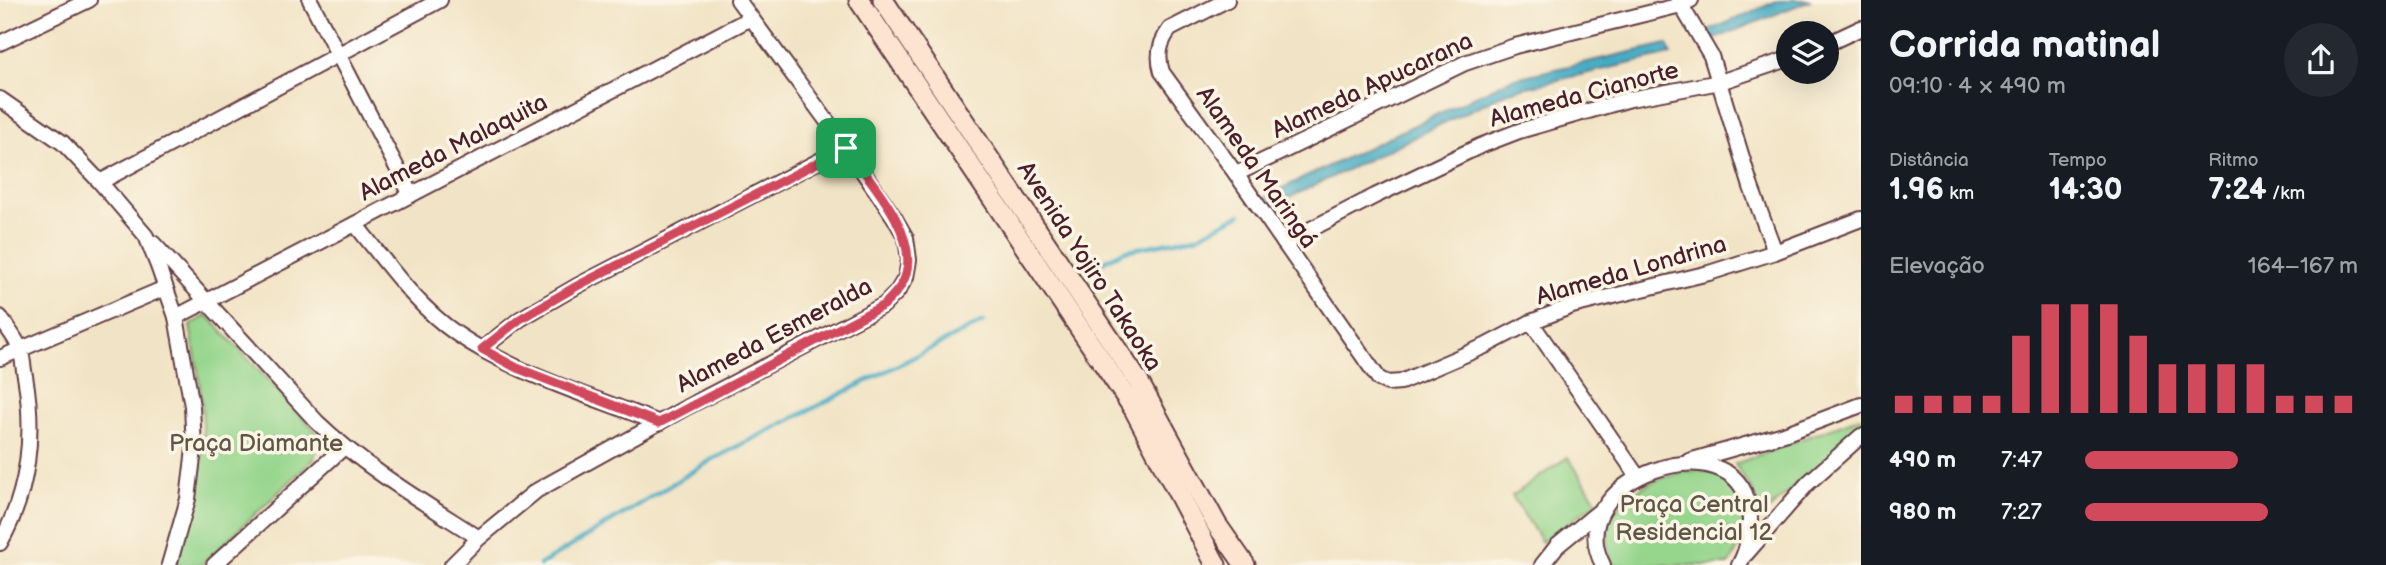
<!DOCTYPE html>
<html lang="pt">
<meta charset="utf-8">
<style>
body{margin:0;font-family:"Balsamiq Sans",sans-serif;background:#242831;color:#f1f3f6;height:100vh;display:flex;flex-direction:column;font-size:26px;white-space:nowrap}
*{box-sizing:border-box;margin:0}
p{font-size:23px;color:#9ea1a6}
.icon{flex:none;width:38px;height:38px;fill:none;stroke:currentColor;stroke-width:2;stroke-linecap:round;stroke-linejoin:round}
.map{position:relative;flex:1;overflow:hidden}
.sheet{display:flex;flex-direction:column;background:#171b24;width:525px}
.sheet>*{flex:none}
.fabs{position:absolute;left:1776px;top:21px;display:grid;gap:14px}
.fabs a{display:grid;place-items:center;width:63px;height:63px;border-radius:50%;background:#171b24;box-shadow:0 7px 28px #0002;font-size:35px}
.pin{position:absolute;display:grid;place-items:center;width:60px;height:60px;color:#fff;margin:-30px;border-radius:14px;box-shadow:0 4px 10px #0006}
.round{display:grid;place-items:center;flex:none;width:74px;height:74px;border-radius:37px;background:#242831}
.head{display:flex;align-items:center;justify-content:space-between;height:119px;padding:0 28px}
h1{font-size:38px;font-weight:700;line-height:52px}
.figures{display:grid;grid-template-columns:repeat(3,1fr);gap:10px;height:119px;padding:7px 28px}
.figures div{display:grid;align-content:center}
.figures b{font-size:30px;font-weight:700}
.figures small{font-size:19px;font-weight:400}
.figures p{font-size:19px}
.chart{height:196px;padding:14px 28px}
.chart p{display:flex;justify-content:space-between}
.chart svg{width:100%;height:126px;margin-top:7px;stroke:#d1495b;stroke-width:6}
ul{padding:0 28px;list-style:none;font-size:23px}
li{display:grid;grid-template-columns:112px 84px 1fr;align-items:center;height:52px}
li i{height:18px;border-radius:9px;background:#d1495b}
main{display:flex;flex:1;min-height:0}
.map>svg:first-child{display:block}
.green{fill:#95d58c;stroke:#707a5c;stroke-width:2}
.water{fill:#43abc3;stroke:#466577;stroke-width:2}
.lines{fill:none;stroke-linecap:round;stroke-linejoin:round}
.stream{stroke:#43abc3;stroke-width:4.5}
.street-casing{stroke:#633c42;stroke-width:18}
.secondary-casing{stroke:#633c42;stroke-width:23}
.street{stroke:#fff;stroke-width:14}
.secondary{stroke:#fde4d1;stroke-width:19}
.route-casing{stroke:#fff;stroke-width:14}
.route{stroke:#d1495b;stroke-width:9}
.labels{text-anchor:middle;stroke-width:7;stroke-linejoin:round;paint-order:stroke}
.street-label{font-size:24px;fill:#4a1f2b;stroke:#fcf5e5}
.park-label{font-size:24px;fill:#605648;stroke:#fcf5e5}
</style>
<main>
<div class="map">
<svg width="1861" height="565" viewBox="0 0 1861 565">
<rect width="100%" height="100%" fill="#fcf5e5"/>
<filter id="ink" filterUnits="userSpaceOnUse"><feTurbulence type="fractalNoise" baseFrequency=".0143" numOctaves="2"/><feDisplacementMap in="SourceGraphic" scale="14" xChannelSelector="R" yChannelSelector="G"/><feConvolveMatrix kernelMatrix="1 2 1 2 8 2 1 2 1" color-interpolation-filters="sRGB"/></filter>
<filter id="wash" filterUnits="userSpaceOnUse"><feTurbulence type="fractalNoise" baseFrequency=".00686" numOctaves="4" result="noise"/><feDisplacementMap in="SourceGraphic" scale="28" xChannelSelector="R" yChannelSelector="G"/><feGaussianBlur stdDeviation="1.57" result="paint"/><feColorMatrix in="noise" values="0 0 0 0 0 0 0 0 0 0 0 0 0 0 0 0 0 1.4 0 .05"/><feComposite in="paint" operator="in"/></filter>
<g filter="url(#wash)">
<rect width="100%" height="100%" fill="#f1e3c5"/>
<g class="green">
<path d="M 207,315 L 319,435 L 314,459 L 201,565 L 175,565 C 186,529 198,493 202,455 C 206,412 198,368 190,326 Z"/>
<polygon points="1861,417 1861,427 1760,518 1754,493 1735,464"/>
<polygon points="1568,457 1597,502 1542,542 1512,496"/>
<path d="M 1687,471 C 1696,471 1707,470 1715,473 C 1727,476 1734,486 1738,496 C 1749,524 1744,540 1729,565 L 1612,565 C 1591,508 1640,482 1687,471 Z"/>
</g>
<g class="water">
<polygon points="1779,0 1811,0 1712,40 1708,31"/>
<polygon points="1667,44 1671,54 1510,91 1272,206 1266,196 1511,79"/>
</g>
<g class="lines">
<g class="stream">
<polyline points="1092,267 1124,251 1196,237 1241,214"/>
<polyline points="540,565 713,459 983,322"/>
</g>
</g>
</g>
<g filter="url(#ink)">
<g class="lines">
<defs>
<g id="street">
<polyline points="310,0 411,195"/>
<path d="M 1227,0 L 1170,29 C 1159,43 1157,56 1162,72 L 1236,174 L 1379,379 L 1388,383 L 1401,382 L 1485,346 L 1531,322 L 1572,306 L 1709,273 L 1775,252 L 1861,219"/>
<polyline points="1678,0 1711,56 1751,187 1775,252"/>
<polyline points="0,43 89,0"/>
<polyline points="1827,44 1861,28"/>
<polyline points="0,99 63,143 100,182 146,236 158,266 176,317 192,406 194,449 188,499 169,565"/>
<polyline points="1236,174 1465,63 1515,46 1681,5 1691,0"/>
<polyline points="100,182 440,0"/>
<path d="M 355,224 C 386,262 416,306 457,334 C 517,375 592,396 659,423"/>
<path d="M 153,243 L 317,422 C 365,468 423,502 479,538"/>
<polyline points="1284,243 1375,196 1480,146 1519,131 1630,99 1720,82 1788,59"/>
<path d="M 0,317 C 6,327 16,338 20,349 C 23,357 23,367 25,376 C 35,433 29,492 0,543"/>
<polyline points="176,317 751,18"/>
<polyline points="1531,322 1638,477"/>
<polyline points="482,349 520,319 577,286 846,147"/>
<polyline points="0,358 165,288"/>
<polyline points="1689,461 1784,434 1861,405"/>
<polyline points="1746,554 1808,483 1861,436"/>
<polyline points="214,565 344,447"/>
<polyline points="452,565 479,538 536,491 687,407 884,305 897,292 906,277 909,260 906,238 894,217 846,147 738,0"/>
<polyline points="1542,565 1557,546 1602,509"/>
<path d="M 1603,565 C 1557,478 1737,419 1749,508 C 1752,526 1748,550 1739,565"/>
</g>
<g id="secondary">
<polyline points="859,0 1134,409 1216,565"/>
<polyline points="883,0 1138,381 1217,525 1245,565"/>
</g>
</defs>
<use href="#street" class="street-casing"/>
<use href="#secondary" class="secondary-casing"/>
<use href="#street" class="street"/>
<use href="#secondary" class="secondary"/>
</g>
</g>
<g class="lines" filter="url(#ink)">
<defs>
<path id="route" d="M 846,148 C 869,180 918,232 906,274 C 903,286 893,296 884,305 L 659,423 L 517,368 L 482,349 L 520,319 L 577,286 Z"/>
</defs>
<use href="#route" class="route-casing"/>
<use href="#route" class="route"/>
</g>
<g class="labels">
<g class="street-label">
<text transform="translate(1372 85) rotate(-25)" y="8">Alameda Apucarana</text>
<text transform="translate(1584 94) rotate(-15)" y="8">Alameda Cianorte</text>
<text transform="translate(453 147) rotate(-27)" y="8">Alameda Malaquita</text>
<text transform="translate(1257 167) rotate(55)" y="8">Alameda Maringá</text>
<text transform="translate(1090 266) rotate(57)" y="8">Avenida Yojiro Takaoka</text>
<text transform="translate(1631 270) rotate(-16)" y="8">Alameda Londrina</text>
<text transform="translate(774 335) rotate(-28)" y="8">Alameda Esmeralda</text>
</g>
<g class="park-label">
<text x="256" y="451">Praça Diamante</text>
<text x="1694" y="512">Praça Central<tspan x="1694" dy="28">Residencial 12</tspan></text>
</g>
</g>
</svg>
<div class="fabs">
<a><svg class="icon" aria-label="layers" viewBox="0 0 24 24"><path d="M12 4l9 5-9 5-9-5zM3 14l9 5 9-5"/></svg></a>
</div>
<div class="pin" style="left:846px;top:148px;background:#1e9e55"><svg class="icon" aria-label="arrive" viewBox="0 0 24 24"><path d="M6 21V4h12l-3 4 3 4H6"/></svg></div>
</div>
<section class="sheet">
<div class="head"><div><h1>Corrida matinal</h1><p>09:10 · 4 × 490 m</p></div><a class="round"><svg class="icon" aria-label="share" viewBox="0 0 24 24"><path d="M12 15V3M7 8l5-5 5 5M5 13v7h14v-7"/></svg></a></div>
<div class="figures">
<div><p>Distância</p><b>1.96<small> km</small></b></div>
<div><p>Tempo</p><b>14:30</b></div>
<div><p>Ritmo</p><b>7:24<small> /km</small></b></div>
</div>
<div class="chart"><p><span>Elevação</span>164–167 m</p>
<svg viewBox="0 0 160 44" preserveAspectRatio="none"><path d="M5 44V38M15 44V38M25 44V38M35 44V38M45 44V17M55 44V6M65 44V6M75 44V6M85 44V17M95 44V27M105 44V27M115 44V27M125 44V27M135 44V38M145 44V38M155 44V38"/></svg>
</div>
<ul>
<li><b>490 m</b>7:47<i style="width:56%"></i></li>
<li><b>980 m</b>7:27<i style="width:67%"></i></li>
</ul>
</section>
</main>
